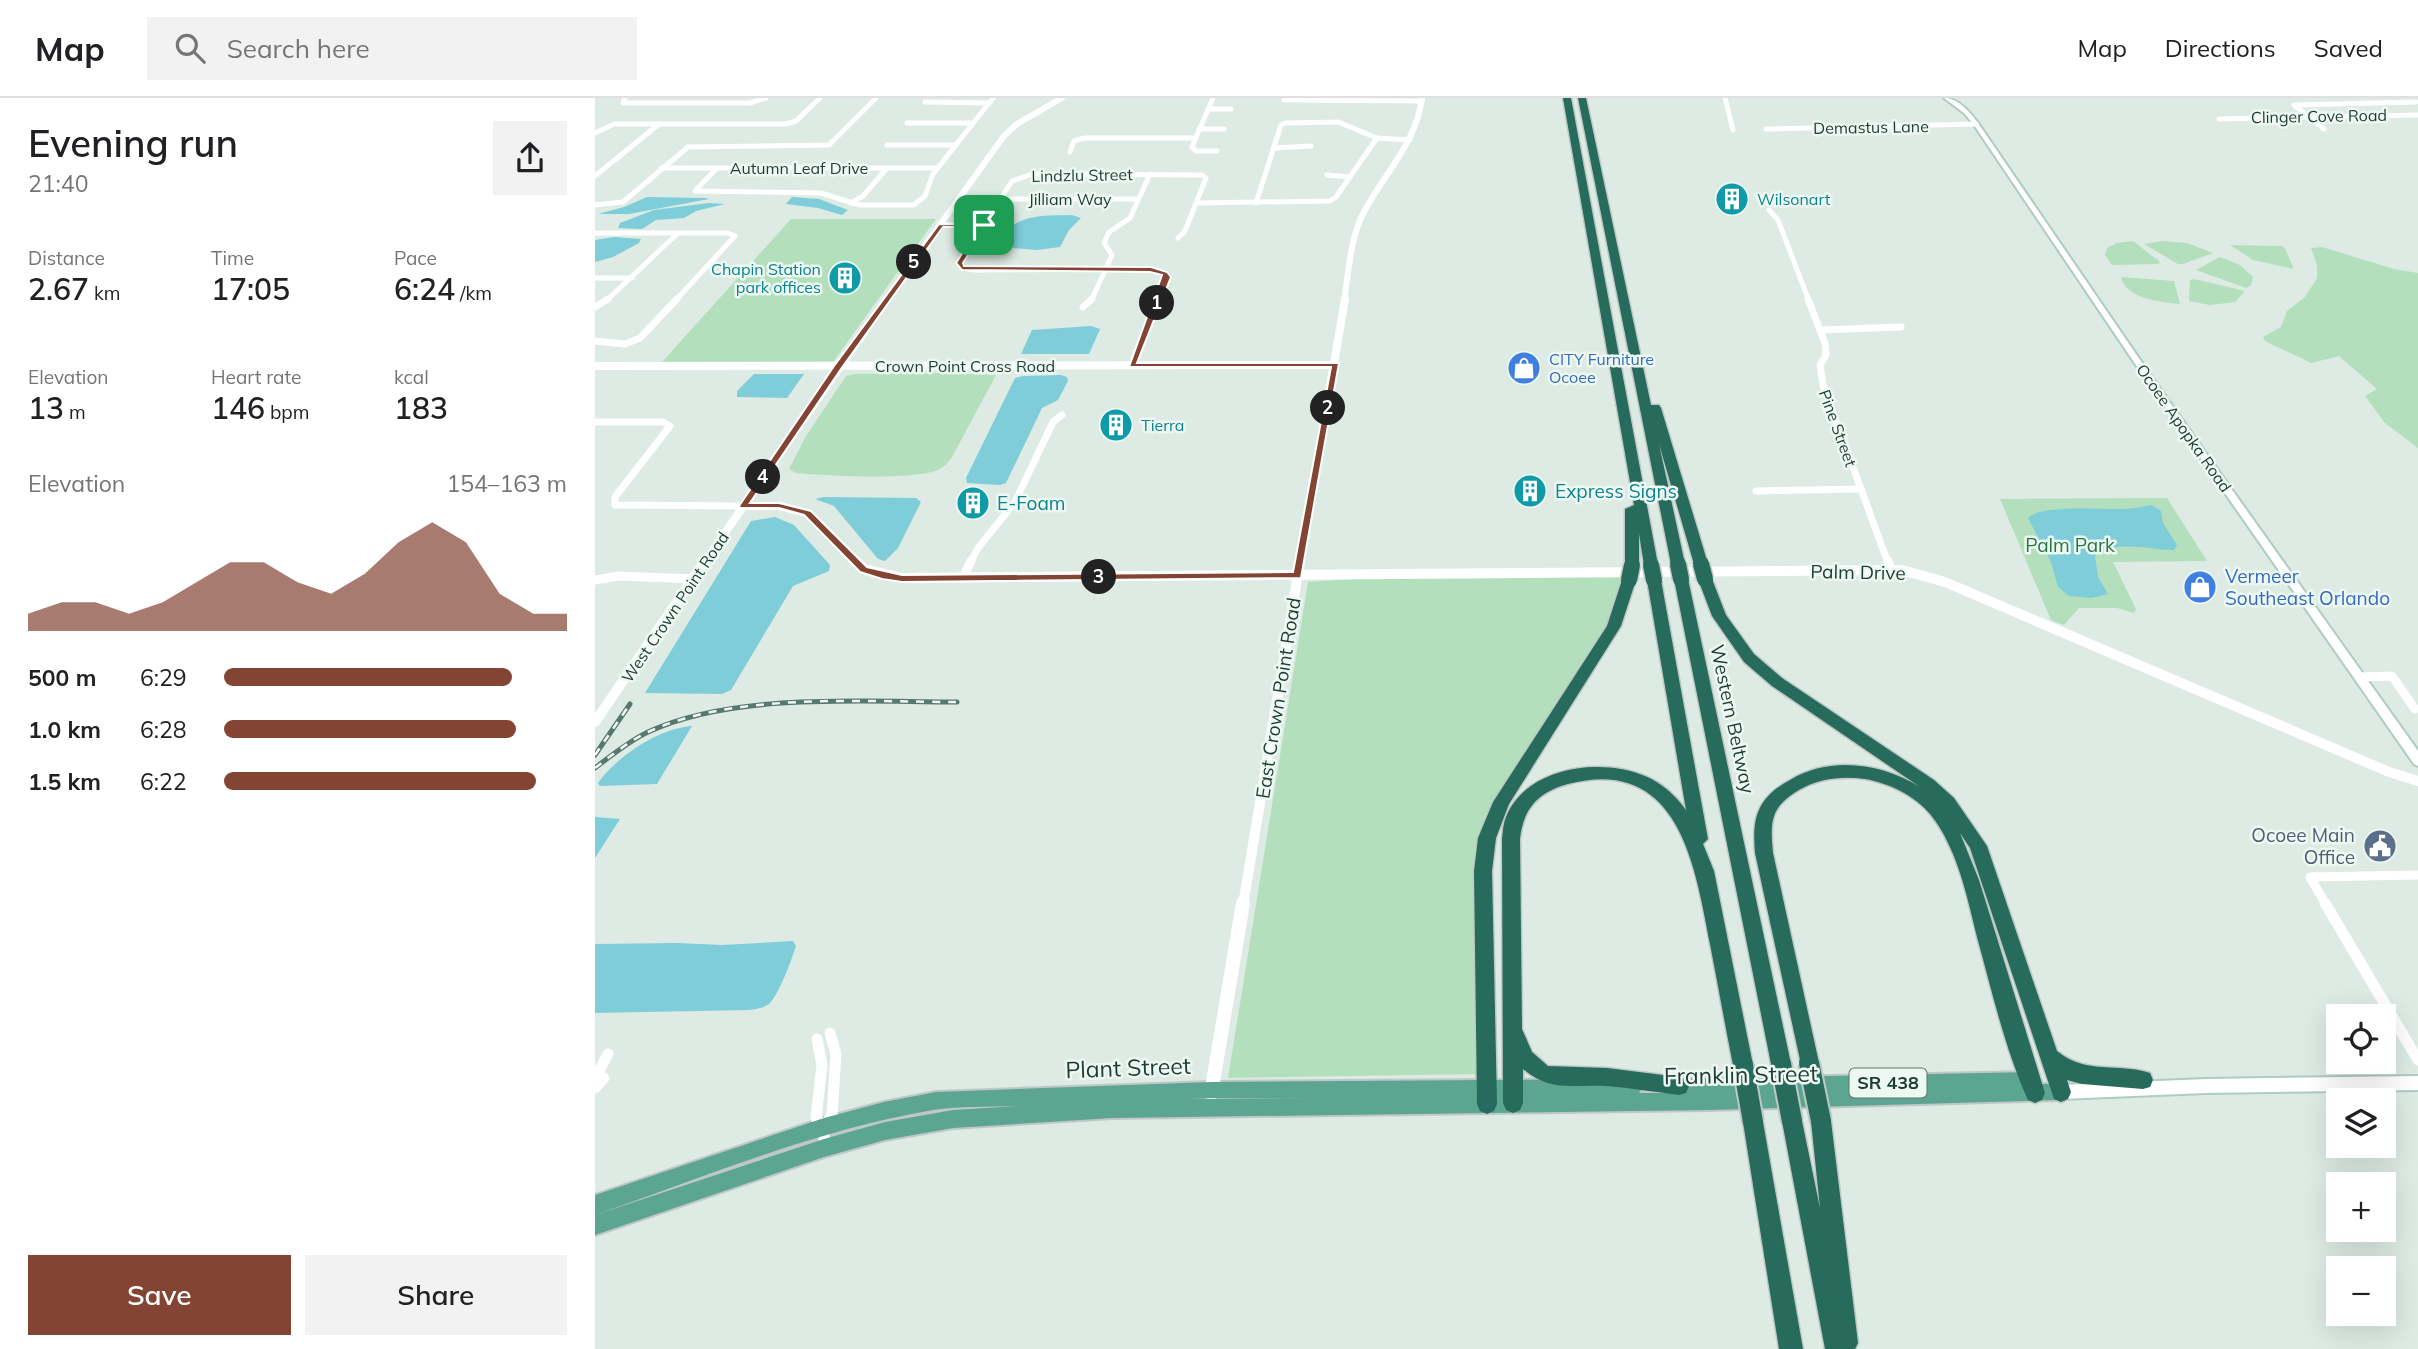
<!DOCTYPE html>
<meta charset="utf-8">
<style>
body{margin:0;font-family:Mulish,sans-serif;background:#f2f2f2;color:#202124;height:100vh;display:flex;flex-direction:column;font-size:26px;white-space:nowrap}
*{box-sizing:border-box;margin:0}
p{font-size:23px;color:#757577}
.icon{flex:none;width:38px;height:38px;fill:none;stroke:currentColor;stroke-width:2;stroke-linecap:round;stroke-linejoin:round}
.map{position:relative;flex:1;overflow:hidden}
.side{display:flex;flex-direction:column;background:#fff;width:595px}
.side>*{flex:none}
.controls{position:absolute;left:1731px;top:906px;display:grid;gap:14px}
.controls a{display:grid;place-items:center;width:70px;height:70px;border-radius:0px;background:#fff;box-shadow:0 7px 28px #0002;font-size:35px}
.pin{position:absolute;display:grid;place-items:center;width:60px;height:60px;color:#fff;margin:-30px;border-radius:14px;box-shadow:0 4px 10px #0006}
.km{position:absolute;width:35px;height:35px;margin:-18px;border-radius:50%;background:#222;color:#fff;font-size:19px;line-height:35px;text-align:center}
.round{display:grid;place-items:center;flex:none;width:74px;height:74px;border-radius:0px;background:#f2f2f2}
.summary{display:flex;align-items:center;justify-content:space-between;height:119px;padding:0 28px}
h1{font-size:38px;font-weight:600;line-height:52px}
.stats{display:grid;grid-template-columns:repeat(3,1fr);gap:10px;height:119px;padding:7px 28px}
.stats div{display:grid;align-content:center}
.stats b{font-size:30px;font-weight:600}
.stats small{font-size:19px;font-weight:400}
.stats p{font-size:19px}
.chart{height:196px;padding:14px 28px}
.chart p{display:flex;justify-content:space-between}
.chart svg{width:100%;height:126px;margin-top:7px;fill:#844434;opacity:.7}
.action{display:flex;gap:14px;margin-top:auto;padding:14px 28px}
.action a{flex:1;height:80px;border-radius:0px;background:#844434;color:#fff;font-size:28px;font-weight:600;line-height:80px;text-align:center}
.action a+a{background:#f2f2f2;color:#202124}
ul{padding:0 28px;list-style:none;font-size:23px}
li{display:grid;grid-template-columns:112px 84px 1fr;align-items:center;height:52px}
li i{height:18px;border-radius:9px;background:#844434}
header{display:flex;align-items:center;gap:42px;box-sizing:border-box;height:98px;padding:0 35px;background:#fff;border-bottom:2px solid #e0e0e0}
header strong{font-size:33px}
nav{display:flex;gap:38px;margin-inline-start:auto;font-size:24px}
.search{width:490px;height:63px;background:#f2f2f2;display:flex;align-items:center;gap:18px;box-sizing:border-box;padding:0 24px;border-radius:0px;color:#757577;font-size:26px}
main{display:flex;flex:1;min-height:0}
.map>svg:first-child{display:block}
.green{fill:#b3dfbd}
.water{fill:#7ecdd8}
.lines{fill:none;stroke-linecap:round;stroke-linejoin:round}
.secondary-casing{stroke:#afccc1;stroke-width:4}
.primary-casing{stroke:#c0c8c6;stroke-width:4}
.motorway-casing{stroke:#c0c8c6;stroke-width:3}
.minor-far3{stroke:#fff;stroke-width:5}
.minor-far2{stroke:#fff;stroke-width:7}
.minor-far1{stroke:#fff;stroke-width:9}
.minor{stroke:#fff;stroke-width:11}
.tertiary-far3{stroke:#fff;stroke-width:6}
.tertiary-far2{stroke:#fff;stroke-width:8}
.tertiary-far1{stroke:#fff;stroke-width:10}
.tertiary{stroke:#fff;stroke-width:14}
.secondary{fill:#fff;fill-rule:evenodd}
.primary{fill:#5ca691;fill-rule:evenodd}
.motorway{fill:#266b5b;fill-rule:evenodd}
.rail-casing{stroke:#57786e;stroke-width:5}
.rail{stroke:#eef8f2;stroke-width:2.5;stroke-dasharray:8;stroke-linecap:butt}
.motorway-bridge-far1-casing{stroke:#c0c8c6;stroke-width:19;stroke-linecap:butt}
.motorway-bridge-casing{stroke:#c0c8c6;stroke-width:24;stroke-linecap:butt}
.motorway-bridge-far1{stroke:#266b5b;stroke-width:16}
.motorway-bridge{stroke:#266b5b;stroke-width:20}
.route{fill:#844434;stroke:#fff;stroke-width:2;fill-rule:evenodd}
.labels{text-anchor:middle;stroke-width:5;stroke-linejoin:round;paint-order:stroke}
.far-street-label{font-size:16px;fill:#1d3c33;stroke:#eef8f2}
.far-culture-label{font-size:16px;fill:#0d838f;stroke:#eef8f2;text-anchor:start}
.far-shop-label{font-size:16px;fill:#366cbe;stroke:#eef8f2;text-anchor:start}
.shield{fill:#eef8f2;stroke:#5c746c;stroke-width:2}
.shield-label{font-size:18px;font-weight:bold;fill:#1d3c33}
.culture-label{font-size:19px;fill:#0d838f;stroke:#eef8f2;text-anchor:start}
.park-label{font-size:19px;fill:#237741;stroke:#eef8f2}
.street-label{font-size:19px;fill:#1d3c33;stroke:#eef8f2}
.shop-label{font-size:19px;fill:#366cbe;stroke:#eef8f2;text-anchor:start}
.service-label{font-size:19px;fill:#4e5e75;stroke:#eef8f2;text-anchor:end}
.near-street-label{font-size:23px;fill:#1d3c33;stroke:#eef8f2}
</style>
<header>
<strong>Map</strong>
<div class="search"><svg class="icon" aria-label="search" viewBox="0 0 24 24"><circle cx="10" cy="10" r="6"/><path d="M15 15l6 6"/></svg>Search here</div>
<nav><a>Map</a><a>Directions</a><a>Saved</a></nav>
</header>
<main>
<section class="side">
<div class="summary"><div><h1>Evening run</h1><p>21:40</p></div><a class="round"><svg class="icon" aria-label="share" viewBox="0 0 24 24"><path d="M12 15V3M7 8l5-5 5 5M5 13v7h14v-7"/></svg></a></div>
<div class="stats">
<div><p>Distance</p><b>2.67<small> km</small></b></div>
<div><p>Time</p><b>17:05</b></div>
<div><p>Pace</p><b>6:24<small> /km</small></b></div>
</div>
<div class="stats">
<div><p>Elevation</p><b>13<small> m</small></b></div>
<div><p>Heart rate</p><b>146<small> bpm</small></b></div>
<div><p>kcal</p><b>183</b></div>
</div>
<div class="chart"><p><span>Elevation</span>154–163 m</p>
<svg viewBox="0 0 160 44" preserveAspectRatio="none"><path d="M0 44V38L10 34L20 34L30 38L40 34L50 27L60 20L70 20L80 27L90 31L100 24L110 13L120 6L130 13L140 31L150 38L160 38V44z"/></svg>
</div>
<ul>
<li><b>500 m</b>6:29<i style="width:84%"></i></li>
<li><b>1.0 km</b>6:28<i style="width:85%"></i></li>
<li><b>1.5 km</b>6:22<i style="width:91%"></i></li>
</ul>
<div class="action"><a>Save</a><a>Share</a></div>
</section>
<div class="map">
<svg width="1823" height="1251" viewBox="0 0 1823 1251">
<rect width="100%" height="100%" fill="#ddebe4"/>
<g class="green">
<polygon points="196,121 341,121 238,264 67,264"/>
<polygon points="1538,143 1565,164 1563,166 1517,167 1510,157 1512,150 1522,145"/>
<polygon points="1567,143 1592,145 1618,155 1588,166 1583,166 1549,146"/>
<polygon points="1635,147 1686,148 1690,150 1699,171 1658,162"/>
<polygon points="1727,149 1799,171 1823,175 1823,350 1790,325 1770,298 1782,291 1744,258 1716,265 1670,243 1668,239 1686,229 1692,213 1710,199 1722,180 1722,167 1716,150"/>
<polygon points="1625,159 1645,167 1658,179 1656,187 1651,190 1601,172"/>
<path d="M 1526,179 L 1579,183 L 1585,206 C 1566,204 1531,201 1526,179 Z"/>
<polygon points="1599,181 1650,193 1640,204 1615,207 1594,203 1595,182"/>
<path d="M 339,275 L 401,277 L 357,359 C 353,365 348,370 340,373 C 311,382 233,378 201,375 L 194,371 L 211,338 L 251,278 L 259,276 Z"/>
<polygon points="1572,400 1612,463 1518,464 1541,511 1539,515 1522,510 1484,510 1469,527 1456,522 1405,401"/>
<polygon points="1036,474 1019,528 906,704 888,773 886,976 633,980 713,484 816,477"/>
</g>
<g class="water">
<polygon points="52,99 111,100 114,101 34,116 3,116 29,109"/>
<polygon points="197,99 224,101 253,112 247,117 223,110 191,106"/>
<polygon points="114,105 130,106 101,113 89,120 61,122 47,131 23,130 25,125 59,112"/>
<path d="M 477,117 L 486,120 L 474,132 L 465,149 L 442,152 L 418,150 L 419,139 L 414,130 C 433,115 455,118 477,117 Z"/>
<polygon points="19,139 46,141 44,145 18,159 0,164 0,142"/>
<polygon points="496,228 505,231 494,256 426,256 437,232"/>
<polygon points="159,276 209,276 192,300 142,299 142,293"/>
<polygon points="466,277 472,279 473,283 463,302 447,310 411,385 405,387 372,385 371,380 420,280 428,278"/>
<polygon points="229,399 321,400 326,404 303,450 290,463 283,461 239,408 220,401"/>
<path d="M 1557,407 L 1566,413 L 1568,425 L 1582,447 L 1579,452 C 1556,452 1518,441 1500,458 L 1503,479 L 1513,496 L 1496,500 L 1474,498 L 1463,489 L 1456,464 L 1433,420 C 1445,406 1510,412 1530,411 C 1539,411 1548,408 1557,407 Z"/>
<polygon points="180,419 199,427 235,467 234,473 198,488 136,592 127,596 50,595 156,423"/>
<path d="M 97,628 L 62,686 L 5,688 L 3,685 C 21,659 64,630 97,628 Z"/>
<polygon points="0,719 25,721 0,760"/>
<path d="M 198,843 L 201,848 C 196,863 185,894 175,905 C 170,910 160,911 154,912 L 0,915 L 0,846 L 82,845 L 127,847 Z"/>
</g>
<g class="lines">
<defs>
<g id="secondary">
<path d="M 1349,0 C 1363,0 1375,14 1383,25 L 1556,278 L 1823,653 L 1823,668 L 1819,666 L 1549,279 L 1379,27 L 1369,15 Z"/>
<polygon points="1823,978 1823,992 1611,995 1466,1001 1460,999 1458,994 1460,989 1466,987 1611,981"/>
</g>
<path id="primary" d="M 1436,974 L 1442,976 L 1445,982 L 1443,986 L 1466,986 L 1472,988 L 1475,994 L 1472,1000 L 1466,1002 L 1115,1012 L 518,1020 L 358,1030 L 290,1042 L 229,1059 L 0,1137 L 0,1117 L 229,1041 L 290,1024 L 358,1012 L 423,1008 C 395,1009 365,1008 338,1012 C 224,1031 109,1079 0,1117 L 0,1097 L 229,1020 L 289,1004 L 341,994 L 617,984 L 1039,981 L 1045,983 L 1048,989 L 1044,995 L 1071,995 L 1068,989 L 1071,983 L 1077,981 ZM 617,1000 L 721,1000 L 594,1001 Z"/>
<g id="motorway">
<polygon points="968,0 976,0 1063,467 1056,471 1049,467 1044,436 1044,467 1037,471 1030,467 1030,411 1039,407"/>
<polygon points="983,0 991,0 1056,307 1064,307 1066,310 1113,466 1111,469 1106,470 1099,466 1064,346 1090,466 1083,470 1076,466"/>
<polygon points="1086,476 1093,481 1196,966 1193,972 1186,975 1179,972 1176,966 1079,481"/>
<path d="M 1110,476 L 1117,481 L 1131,517 L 1159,556 L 1187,580 L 1339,682 L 1359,700 L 1392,748 L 1462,953 C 1489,975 1516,966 1548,973 L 1555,975 L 1558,982 L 1555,989 L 1548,991 L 1487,986 L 1472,982 L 1476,994 L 1473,1001 L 1466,1004 L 1459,1001 L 1375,750 L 1365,735 L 1384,782 L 1450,995 L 1447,1002 L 1440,1005 L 1433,1002 C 1410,951 1397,893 1382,839 C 1372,798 1362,749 1335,716 C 1320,698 1294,685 1270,681 C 1247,678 1225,680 1204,692 C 1175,709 1175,724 1178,755 L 1224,965 L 1221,971 L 1214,974 L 1207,971 L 1160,755 C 1159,741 1158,725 1164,712 C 1170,698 1182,689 1195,682 C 1235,658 1286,665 1325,689 L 1177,588 L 1149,564 L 1117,518 L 1103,481 Z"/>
<polygon points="1034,477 1041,482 1026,528 914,706 901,740 897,773 902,1006 899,1013 892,1016 885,1013 882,1006 879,773 883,740 898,704 1012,528 1027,482"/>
<path d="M 1059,477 L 1066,482 L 1113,741 L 1108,746 L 1119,773 L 1158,967 L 1155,974 L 1148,976 L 1141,974 L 1138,967 C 1130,927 1123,887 1115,846 C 1100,767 1084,657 973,686 C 943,694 928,711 925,741 L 927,931 L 937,954 L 953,968 L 1012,970 L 1084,979 L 1091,981 L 1094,988 L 1091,995 L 1084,997 C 1060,994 1036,990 1012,988 C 978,986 956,995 928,971 L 928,1005 L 925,1012 L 918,1015 L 911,1012 L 908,1005 L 907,741 C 908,734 908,726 911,719 C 931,669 1005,659 1050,678 C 1067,685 1080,697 1091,712 L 1052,482 Z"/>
<polygon points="1197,1013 1204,1016 1207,1023 1225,1110 1216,1023 1219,1016 1226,1013 1233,1016 1236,1023 1263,1245 1260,1251 1230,1251 1187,1023 1190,1016"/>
<polygon points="1158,1014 1165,1017 1168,1024 1208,1251 1184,1251 1148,1024 1151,1017"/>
</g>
</defs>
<use href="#secondary" class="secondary-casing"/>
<use href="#primary" class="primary-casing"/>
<use href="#motorway" class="motorway-casing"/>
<g class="minor-far3">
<polyline points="30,0 28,5 155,5 171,0"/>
<polyline points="618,0 597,49 601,53 622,53"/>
<polyline points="1130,0 1138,32"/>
<polyline points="689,2 827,3"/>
<polyline points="330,4 394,5"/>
<polyline points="613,11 636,11"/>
<polyline points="1624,21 1823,17"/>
<polyline points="312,25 378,25"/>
<polyline points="604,31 629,31"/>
<polyline points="1171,31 1381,26"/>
<polyline points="1729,31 1699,7 1821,4"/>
<polyline points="0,35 19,26 191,26 201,23 225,0"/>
<polyline points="292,47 360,47"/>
<polyline points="678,50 716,48"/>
<polyline points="475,54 479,43 489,40 600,40"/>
<polyline points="66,70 342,70"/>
<polyline points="122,70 100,93 226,95 264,107 319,107 330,98 338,76 398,0"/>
<polyline points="732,77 754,79"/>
<polyline points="0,78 64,26"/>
<polyline points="406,101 543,101"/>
<polyline points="256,105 268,98 292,70"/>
<polyline points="602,105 735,103 741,99 782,40"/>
<polyline points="661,105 686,27 690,25 743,24 782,40 815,42"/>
<polyline points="0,107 28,104 93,49 234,47 281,0"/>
<polyline points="1174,112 1183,122 1214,203"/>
<polyline points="346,127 389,127"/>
<polyline points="0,135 133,135 140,138 80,203"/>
<polyline points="0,180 37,180"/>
<polyline points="11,203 83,135"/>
<polyline points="496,203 517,157 509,145 514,134 535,120 555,76"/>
<polyline points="563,203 572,179 565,173 556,171 379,172 367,170 364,165 417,83 437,76 607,77 611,80 590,133 583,140"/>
</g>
<g class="minor-far2">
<polyline points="1213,201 1230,245 1231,257 1225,267 1228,287 1293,465"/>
<polyline points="0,209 13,201"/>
<polyline points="488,209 497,201"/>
<polyline points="1225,232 1306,229"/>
<polyline points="0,243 30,246 45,240 82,201"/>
<polyline points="537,267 563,201"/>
<polyline points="0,324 68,324 75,328 20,399 20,407 149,408"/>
<polyline points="1161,393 1266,391"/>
<polyline points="375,465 383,450 420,404 458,324 467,317"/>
</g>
<g class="minor-far1">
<polyline points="1293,463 1296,472"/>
<polyline points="368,480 376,463"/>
<polyline points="0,482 23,478 99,481"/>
<polyline points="1764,579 1797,578 1820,611"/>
<polyline points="1731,807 1715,779 1823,777"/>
</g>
<g class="minor">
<polyline points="1730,805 1823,962"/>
<polyline points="222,941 227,967 221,1020 229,1029"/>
<polyline points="0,980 13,956"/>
<polyline points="0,990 9,980 2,976"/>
<polyline points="229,1050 229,1029 237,1017 241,956 235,935"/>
</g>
<g class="tertiary-far3">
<polyline points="290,203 409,38 422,26 467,0"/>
<path d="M 749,203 C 754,173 755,140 769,114 C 790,74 821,46 827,0"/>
</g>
<g class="tertiary-far2">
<polyline points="0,268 741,267"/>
<polyline points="149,408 184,408 212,415 263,465"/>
<polyline points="109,465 292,201"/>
<polyline points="705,465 750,201"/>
</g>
<g class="tertiary-far1">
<polyline points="261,463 269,471 307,480 1307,472 1350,484 1794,674 1823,683"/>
<polyline points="0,624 110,463"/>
<polyline points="648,807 705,463"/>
</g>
<polyline class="tertiary" points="616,996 648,805"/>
<use href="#secondary" class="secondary"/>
<use href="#primary" class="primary"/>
<use href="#motorway" class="motorway"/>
<defs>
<g id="rail">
<polyline points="0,657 35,606"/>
<path d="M 0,670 C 17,657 34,643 53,634 C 139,594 268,604 362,604"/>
</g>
</defs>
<use href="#rail" class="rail-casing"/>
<use href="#rail" class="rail"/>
<defs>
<g id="motorway-bridge-far1">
<polyline points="1083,466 1086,481"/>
<polyline points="1106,466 1110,481"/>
<polyline points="1056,467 1059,482"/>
<polyline points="1034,482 1037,467"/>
</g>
<g id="motorway-bridge">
<polyline points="1214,965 1226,1023"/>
<polyline points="1186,966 1197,1023"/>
<polyline points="1148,967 1158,1024"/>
</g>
</defs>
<use href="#motorway-bridge-far1" class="motorway-bridge-far1-casing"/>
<use href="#motorway-bridge" class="motorway-bridge-casing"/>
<use href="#motorway-bridge-far1" class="motorway-bridge-far1"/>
<use href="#motorway-bridge" class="motorway-bridge"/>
</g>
<path class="route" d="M 344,126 L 392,127 L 368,165 L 369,168 L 556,169 L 572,174 L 576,179 L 542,265 L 744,265 L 706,480 L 307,484 L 287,481 L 265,474 L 209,417 L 184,410 L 145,410 L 144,408 L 239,268 ZM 348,129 L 384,129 L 361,165 L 367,172 L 555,174 L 567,177 L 534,269 L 736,269 L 698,474 L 307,477 L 272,469 L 216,413 L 184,405 L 155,405 L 246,271 Z"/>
<defs>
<symbol id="building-disc" viewBox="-11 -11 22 22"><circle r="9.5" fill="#0f9aa8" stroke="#eef8f2"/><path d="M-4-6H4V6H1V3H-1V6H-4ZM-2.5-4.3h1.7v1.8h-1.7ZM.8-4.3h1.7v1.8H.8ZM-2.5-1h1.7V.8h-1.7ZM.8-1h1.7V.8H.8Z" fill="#fff"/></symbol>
<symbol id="shop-disc" viewBox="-11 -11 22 22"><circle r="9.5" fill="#3f7fe0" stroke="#eef8f2"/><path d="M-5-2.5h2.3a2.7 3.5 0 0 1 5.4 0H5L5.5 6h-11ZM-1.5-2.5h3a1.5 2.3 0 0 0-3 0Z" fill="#fff"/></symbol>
<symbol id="civic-disc" viewBox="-11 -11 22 22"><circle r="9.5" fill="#5c6f8a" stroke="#eef8f2"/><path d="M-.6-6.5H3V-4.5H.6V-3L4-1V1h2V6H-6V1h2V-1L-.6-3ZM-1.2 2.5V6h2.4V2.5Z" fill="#fff"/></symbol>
</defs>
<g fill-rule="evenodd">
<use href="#building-disc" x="1118" y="82" width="38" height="38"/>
<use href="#building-disc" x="231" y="161" width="38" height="38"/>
<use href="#shop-disc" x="910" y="251" width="38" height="38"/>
<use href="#building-disc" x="502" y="308" width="38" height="38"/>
<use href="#building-disc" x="916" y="374" width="38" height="38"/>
<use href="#building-disc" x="359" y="386" width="38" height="38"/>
<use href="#shop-disc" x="1586" y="470" width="38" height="38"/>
<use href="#civic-disc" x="1766" y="729" width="38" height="38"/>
</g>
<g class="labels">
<g class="far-street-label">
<text transform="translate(1724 18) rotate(-1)" y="6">Clinger Cove Road</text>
<text transform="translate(1276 29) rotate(-1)" y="6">Demastus Lane</text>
<text x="204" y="76">Autumn Leaf Drive</text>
<text transform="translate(487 77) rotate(-1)" y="6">Lindzlu Street</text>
<text x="475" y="107">Jilliam Way</text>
<text x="370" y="274">Crown Point Cross Road</text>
<text transform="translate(1243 330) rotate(70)" y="6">Pine Street</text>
<text transform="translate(1589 330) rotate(55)" y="6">Ocoee Apopka Road</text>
<text transform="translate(80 509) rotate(-56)" y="6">West Crown Point Road</text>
</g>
<g class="far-culture-label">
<text x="1162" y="107">Wilsonart</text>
<text x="226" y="177" text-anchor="end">Chapin Station<tspan x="226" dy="18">park offices</tspan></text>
<text x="546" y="333">Tierra</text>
</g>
<g class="far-shop-label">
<text x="954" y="267">CITY Furniture<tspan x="954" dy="18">Ocoee</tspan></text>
</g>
<rect class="shield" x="1254.5" y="970.5" width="77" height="29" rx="5"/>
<g class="shield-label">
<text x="1293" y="991">SR 438</text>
</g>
<g class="culture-label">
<text x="960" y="400">Express Signs</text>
<text x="402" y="412">E-Foam</text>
</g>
<g class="park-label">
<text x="1475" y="454">Palm Park</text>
</g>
<g class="street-label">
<text transform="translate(1263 474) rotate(1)" y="7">Palm Drive</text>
<text transform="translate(683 600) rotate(-81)" y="7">East Crown Point Road</text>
<text transform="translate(1138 621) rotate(78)" y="7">Western Beltway</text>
</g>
<g class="shop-label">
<text x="1630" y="485">Vermeer<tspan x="1630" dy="22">Southeast Orlando</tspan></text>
</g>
<g class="service-label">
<text x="1760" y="744">Ocoee Main<tspan x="1760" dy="22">Office</tspan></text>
</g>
<g class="near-street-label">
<text transform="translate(533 970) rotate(-2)" y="8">Plant Street</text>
<text transform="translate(1146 977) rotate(-1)" y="8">Franklin Street</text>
</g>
</g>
</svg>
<div class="controls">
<a><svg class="icon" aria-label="locate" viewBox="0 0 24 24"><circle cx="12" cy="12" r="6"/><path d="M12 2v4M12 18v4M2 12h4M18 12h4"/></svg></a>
<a><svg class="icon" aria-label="layers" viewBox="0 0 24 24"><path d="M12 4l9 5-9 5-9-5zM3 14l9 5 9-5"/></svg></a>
<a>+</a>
<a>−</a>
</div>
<div class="pin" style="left:389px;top:127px;background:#1e9e55"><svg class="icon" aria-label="arrive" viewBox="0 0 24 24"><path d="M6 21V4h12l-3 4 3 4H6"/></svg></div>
<b class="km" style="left:562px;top:205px">1</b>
<b class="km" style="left:733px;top:310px">2</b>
<b class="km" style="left:504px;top:479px">3</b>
<b class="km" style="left:168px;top:379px">4</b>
<b class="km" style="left:319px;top:164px">5</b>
</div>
</main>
